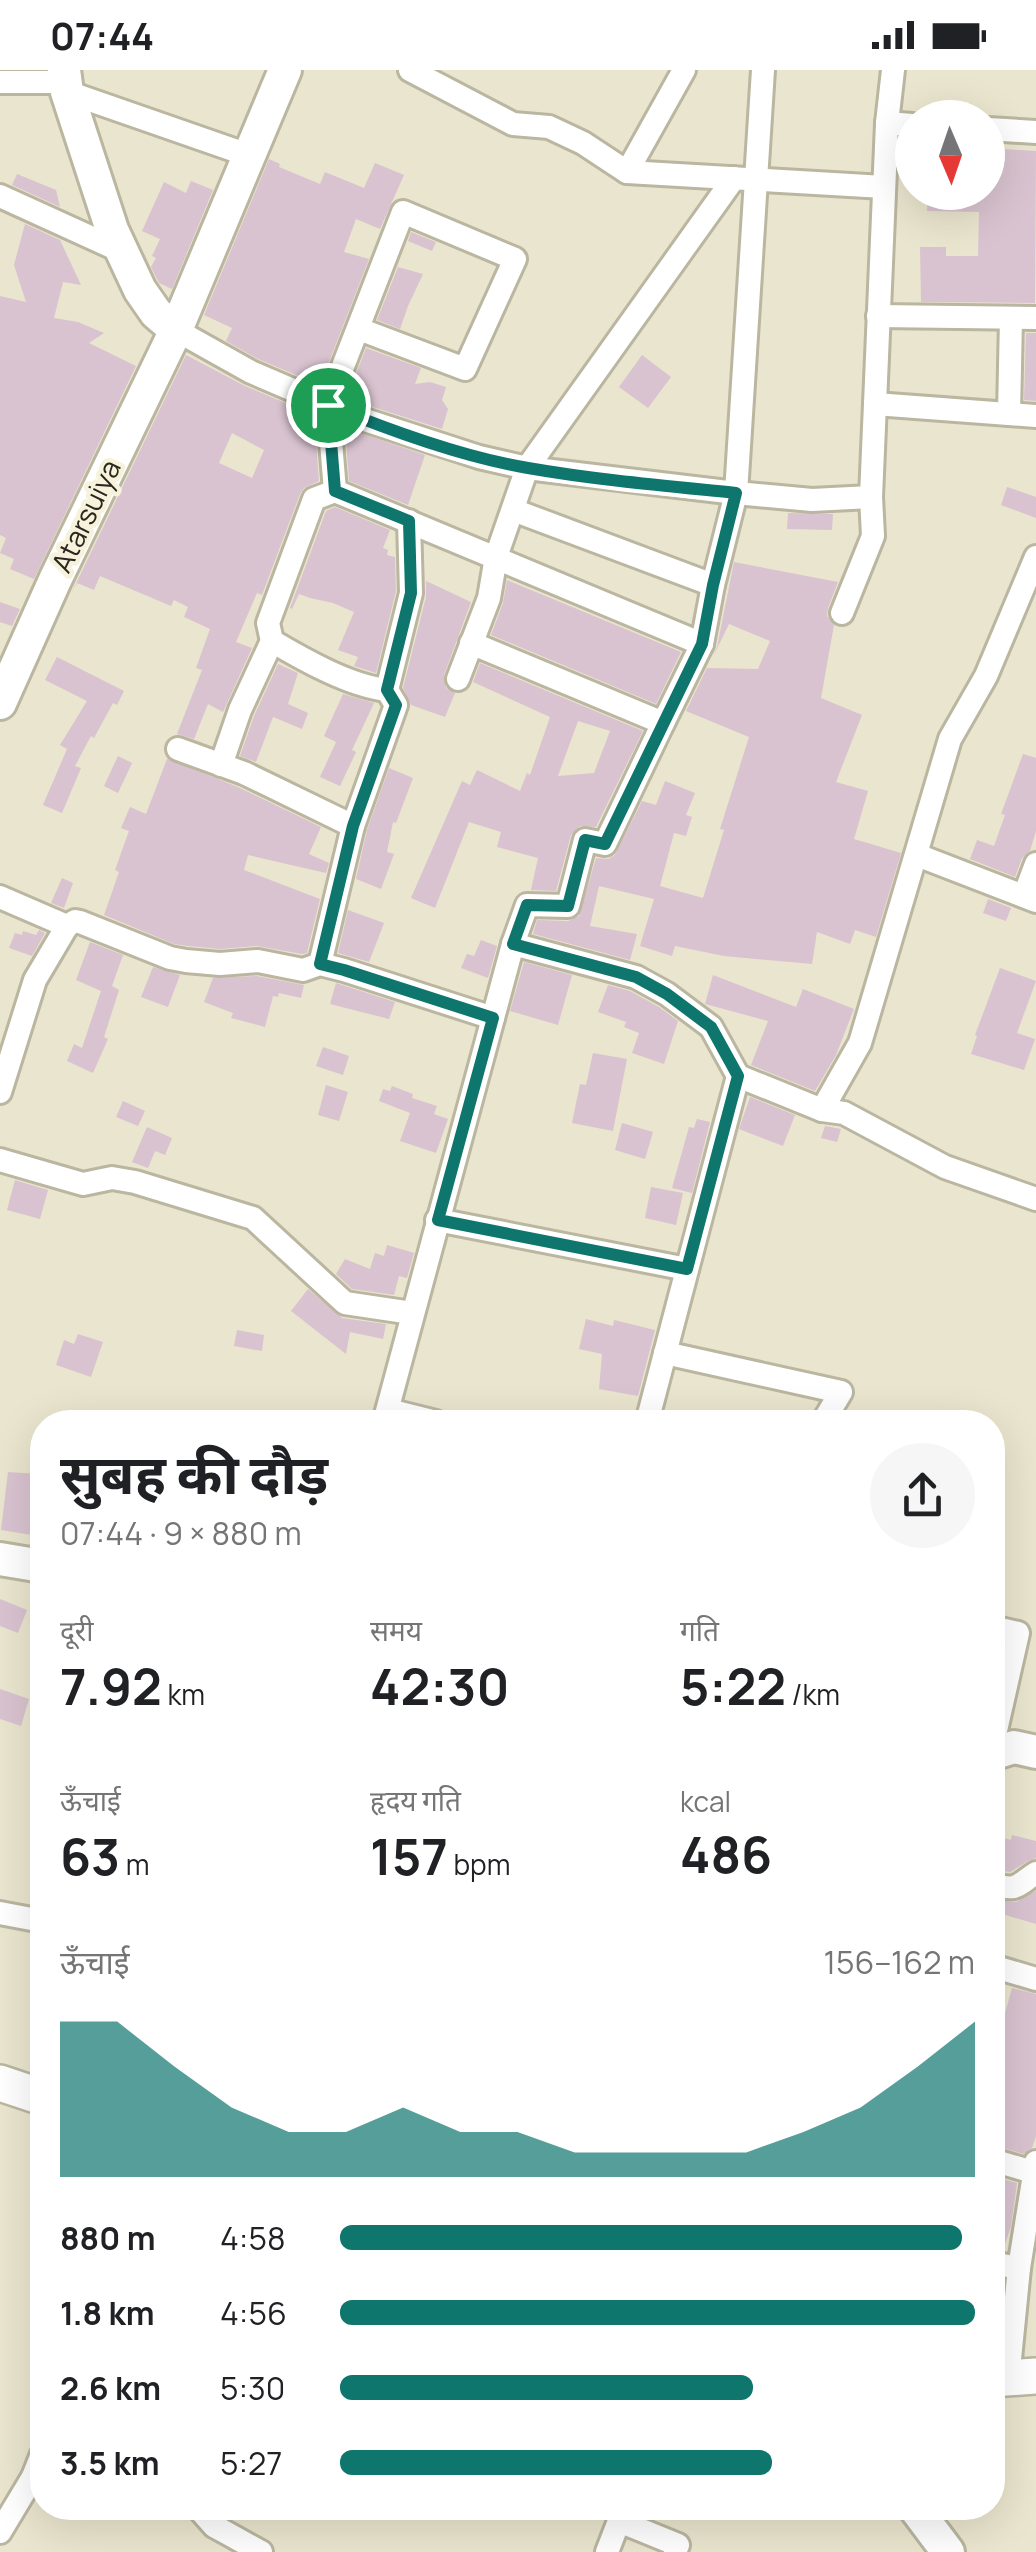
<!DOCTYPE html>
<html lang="hi">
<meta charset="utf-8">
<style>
body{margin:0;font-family:Manrope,"Noto Sans Devanagari",sans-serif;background:#f6f6f6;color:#202124;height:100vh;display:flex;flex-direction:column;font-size:38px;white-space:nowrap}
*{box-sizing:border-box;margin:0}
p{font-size:32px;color:#757577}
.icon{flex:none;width:55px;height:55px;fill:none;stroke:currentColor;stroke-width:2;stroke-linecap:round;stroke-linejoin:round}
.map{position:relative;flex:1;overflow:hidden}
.side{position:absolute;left:30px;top:1340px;width:975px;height:1110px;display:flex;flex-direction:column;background:#fff;border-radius:40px;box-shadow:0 10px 40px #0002}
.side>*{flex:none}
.needle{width:65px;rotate:178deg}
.tools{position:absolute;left:895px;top:30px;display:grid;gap:20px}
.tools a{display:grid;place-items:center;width:110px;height:110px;border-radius:50%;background:#fff;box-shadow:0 10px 40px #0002;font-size:50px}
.pin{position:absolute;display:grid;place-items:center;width:85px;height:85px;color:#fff;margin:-42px;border:5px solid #fff;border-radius:50%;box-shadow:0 2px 10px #0007}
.round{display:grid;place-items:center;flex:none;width:105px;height:105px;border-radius:52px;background:#f6f6f6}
.summary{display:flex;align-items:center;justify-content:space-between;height:170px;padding:0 30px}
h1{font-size:55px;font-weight:700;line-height:75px}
.figures{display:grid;grid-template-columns:repeat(3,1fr);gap:15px;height:170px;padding:10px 30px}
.figures div{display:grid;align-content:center}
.figures b{font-size:50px;font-weight:700}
.figures small{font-size:28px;font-weight:400}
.figures p{font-size:28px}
.chart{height:280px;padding:20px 30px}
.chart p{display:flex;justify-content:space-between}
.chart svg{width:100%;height:180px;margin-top:10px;fill:#0f766e;opacity:.7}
ul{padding:0 30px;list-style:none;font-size:32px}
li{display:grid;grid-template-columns:160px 120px 1fr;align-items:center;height:75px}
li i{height:25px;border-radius:12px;background:#0f766e}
.status{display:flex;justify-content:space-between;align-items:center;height:70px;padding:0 50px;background:#fff;direction:ltr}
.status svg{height:28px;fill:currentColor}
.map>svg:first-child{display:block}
.building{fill:#d9c3d0;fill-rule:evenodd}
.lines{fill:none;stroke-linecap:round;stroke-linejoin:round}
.street-casing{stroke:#bab6a0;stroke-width:28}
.secondary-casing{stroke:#bab6a0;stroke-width:38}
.primary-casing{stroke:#bab6a0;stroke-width:40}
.street{stroke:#fff;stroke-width:22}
.secondary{stroke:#fff;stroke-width:32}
.primary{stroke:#fff;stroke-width:35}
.route-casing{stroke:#fff;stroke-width:20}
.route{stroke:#0f766e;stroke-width:12}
.labels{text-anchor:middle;stroke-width:9;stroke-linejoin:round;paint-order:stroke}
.street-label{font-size:28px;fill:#29271e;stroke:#f7f2db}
</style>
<div class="status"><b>07:44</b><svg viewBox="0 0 49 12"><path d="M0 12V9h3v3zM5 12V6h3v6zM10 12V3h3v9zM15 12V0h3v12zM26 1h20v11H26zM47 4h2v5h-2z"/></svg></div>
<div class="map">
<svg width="1036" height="2482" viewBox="0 0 1036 2482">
<rect width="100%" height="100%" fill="#eae5ce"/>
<g class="building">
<polygon points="988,78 1036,81 1035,233 921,232 920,177 946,177 946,186 978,186 979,142 927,141 928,122 988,122"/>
<polygon points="269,89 280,94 279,97 320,114 325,102 364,118 375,93 404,105 380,159 356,149 344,182 369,189 320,315 258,289 226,271 232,258 204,245"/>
<polygon points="17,104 56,120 60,137 12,115"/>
<polygon points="191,111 213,120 172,219 159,213 151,197 156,188 152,186 160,169 142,161 164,112 186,123"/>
<polygon points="25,154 60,170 81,215 63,212 54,248 78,252 104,263 89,273 136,296 34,509 10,499 14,489 0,483 6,468 0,465 0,226 26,232 14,195"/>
<polygon points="411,162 436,172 432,181 408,171"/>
<polygon points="398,197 423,204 408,236 400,259 377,250"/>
<polygon points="1026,263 1036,263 1036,331 1024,330"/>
<polygon points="366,278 421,298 415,314 430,312 446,317 442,330 448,339 442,359 373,337 348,325"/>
<path d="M 186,285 L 245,316 L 314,345 L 319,411 L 304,418 L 300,424 L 262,525 L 257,523 L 236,572 L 252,578 L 223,642 L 208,634 L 194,669 L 177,664 L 202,600 L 196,598 L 210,559 L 184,547 L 188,537 L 174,530 L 171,536 L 100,506 L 94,520 L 77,513 L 71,524 ZM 232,363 L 264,380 L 252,408 L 219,393 Z"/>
<polygon points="642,285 671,307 648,338 619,317"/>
<polygon points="345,358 425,385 408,435 349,411"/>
<polygon points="1007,417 1036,427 1036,448 1001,435"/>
<polygon points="335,437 390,460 383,478 388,480 387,485 395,487 396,521 376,603 354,596 358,587 338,580 354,542 333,533 310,528 299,524 292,539 290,538 326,441"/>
<polygon points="788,443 833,444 832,460 787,459"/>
<polygon points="734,492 838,512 828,538 827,546 834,555 821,628 862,645 836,712 868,721 854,769 901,783 876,867 855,860 850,874 817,862 812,894 724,886 675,876 672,886 640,876 654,829 599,816 590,856 637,864 630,890 533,864 537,850 568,851 579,846 596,788 608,789 615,785 642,731 656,735 665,711 695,723 686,745 692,747 686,766 674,763 660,816 703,828 724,760 720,759 749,667 686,641 707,598 758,599 770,571 729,554 712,589 717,577"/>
<polygon points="507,510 681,582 656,634 491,565 503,533"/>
<polygon points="426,511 471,532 444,605 446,618 455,623 445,647 411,635 403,618 426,527"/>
<polygon points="0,532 20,539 12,556 0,552"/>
<polygon points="57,587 124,621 117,635 113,633 94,668 91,666 75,696 81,698 62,743 43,735 67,679 60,675 87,631 45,610"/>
<path d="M 480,593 L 643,661 L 596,757 L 580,756 L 571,765 L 556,821 L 531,820 L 538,788 L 497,777 L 501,762 L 469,752 L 435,838 L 411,828 L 462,711 L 470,715 L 477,700 L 520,721 L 527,703 L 530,705 L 550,647 L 473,612 ZM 578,651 L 610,661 L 594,703 L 558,706 Z"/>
<polygon points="278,594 298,603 288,634 308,643 302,659 273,647 256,692 240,686 254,646"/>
<polygon points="343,624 374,633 352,680 356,682 340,716 320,707 336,672 324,666"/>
<polygon points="1023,684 1036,688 1036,761 1030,781 1022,788 1015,807 970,789 977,770 994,776 1005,745 1001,744"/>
<polygon points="118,686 132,693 118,723 104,716"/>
<polygon points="167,689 238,717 321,757 309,784 329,793 326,803 248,785 244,800 320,829 307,883 302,884 257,876 220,879 188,876 174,874 104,845 119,802 115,800 129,761 121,758 130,737 146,744"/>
<polygon points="389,698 413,708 396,753 393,752 387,782 394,784 381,819 356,809 367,760"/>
<polygon points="62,808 73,813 64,838 51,833"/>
<polygon points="988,829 1011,838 1006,851 983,843"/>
<polygon points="348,840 384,853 369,892 338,883"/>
<polygon points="39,860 45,863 32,886 9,878 15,863 22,865 23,861 36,865"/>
<polygon points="481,870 497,876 488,908 461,898 467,884 474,886"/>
<polygon points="90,872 123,885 112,916 119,920 104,967 108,969 93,1003 67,991 74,974 82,978 101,921 76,910"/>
<polygon points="524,892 572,905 558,955 510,941"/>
<polygon points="153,897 180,905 168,937 141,927"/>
<polygon points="1000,898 1036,911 1017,963 1035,969 1024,1000 971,984 977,966 975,965"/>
<polygon points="713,905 796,937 803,919 854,939 836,985 815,1021 751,995 768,951 705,934"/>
<polygon points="257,906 304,915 301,928 279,923 278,927 273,926 265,957 231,948 233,943 204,932 213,908"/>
<polygon points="336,913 395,932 389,949 330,934"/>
<polygon points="608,915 630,921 659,937 678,951 664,994 632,983 639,963 624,957 626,952 598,942"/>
<polygon points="323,977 349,986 343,1005 316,996"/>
<polygon points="593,983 627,989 613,1061 572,1053 580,1014 586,1015"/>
<polygon points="326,1015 348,1022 339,1051 318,1045"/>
<polygon points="392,1016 413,1024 412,1028 437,1036 434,1044 448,1049 436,1083 400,1071 410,1043 379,1031 383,1019 390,1021"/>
<polygon points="750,1027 795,1045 783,1076 739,1059"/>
<polygon points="123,1031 145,1041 138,1056 116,1047"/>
<polygon points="697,1049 710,1052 692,1123 672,1118 689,1057 694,1058"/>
<polygon points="622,1053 653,1062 645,1089 615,1080"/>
<polygon points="825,1056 841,1059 837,1072 821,1068"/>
<polygon points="147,1057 172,1068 165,1085 155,1081 148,1098 132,1092"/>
<polygon points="15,1110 48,1120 40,1149 7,1140"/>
<polygon points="651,1117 683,1123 676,1155 645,1148"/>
<polygon points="387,1175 414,1183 407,1208 399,1206 394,1225 352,1219 336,1204 345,1189 370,1199 375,1183 384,1186"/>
<polygon points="308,1219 342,1248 386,1254 383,1269 350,1262 346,1284 291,1241"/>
<polygon points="586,1249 613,1256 614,1250 655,1260 638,1326 599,1319 602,1284 579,1279"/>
<polygon points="237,1260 264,1265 262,1281 234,1276"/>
<polygon points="78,1264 103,1272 91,1307 56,1295 64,1270 74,1274"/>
<polygon points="8,1402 38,1404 36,1428 38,1428 32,1465 1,1460"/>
<polygon points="0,1529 27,1540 18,1563 0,1556"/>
<polygon points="0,1619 29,1629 21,1656 0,1649"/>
<polygon points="992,1765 1011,1770 1012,1765 1036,1771 1036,1788 1028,1791 1010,1802 992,1799"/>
<polygon points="1036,1821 1036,1854 992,1841 992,1830 1016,1832"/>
<polygon points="1012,1918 1036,1924 1036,2066 1032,2078 1024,2084 992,2075 992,1956 1001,1958"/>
<polygon points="999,2108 1017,2113 1011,2156 1003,2180 992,2178 992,2130"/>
</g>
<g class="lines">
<defs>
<g id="street">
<polyline points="410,0 513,54 549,57 583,73 627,102 884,117"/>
<polyline points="0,12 65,12"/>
<polyline points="67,22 251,86"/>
<polyline points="887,53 912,55"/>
<polyline points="988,59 1036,62"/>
<polyline points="627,102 684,0"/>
<polyline points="0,126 123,182"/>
<polyline points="878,246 1036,248"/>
<path d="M 359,259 L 465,299 L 515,189 L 403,142 L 328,335 L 335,421 L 314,429 L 268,553 L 272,571 C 304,590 350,616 387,620"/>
<polyline points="176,260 251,302 328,335 368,351 479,387 527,398 736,423 812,430 871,427"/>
<polyline points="875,334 1036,346"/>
<polyline points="1009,344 1011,248"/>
<polyline points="335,421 702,574"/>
<polyline points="513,440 713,515"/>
<polyline points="842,543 873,466 871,427 887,53 893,0"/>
<polyline points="471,573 663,653 702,574 713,515 736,423 763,0"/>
<polyline points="458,609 489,528 496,487 527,398 734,108"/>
<polyline points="178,679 244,703 353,756 320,894"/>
<polyline points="221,695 240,640 272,571"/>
<polyline points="353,756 396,635 387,620 411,523 409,451"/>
<polyline points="917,785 1036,831"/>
<polyline points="1024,826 1036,794"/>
<polyline points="0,827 67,856 75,851 80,852 170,888 186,891 220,894 258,891 303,900 320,894 344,900 493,948"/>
<polyline points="513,874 636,907 667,924 711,957 738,1006 822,1040 844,1043 945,1097 1036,1129"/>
<polyline points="0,1022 35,910 67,856"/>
<polyline points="822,1040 860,973 950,669 986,606 1036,487"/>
<polyline points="0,1090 83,1114 112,1108 135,1112 253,1148 345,1233 412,1243"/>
<polyline points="437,1150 687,1199"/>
<polyline points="665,1283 841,1322 823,1352"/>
<polyline points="388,1340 436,1352"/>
<polyline points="384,1352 513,874 527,835 568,836 585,770 605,774 663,653"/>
<polyline points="647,1352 738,1006"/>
<polyline points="992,1557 1018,1563 992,1678"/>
<path d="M 992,1814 C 1019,1822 1017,1815 1036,1803"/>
<polyline points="0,1843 42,1851"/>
<polyline points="992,1896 1036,1909"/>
<polyline points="992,2090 1033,2102"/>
<polyline points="992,2193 1019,2198"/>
<polyline points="1008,2309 1019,2198 1036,2092"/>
<polyline points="33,2407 42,2384"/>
<polyline points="198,2438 214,2456 261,2482"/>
<polyline points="619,2451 678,2475 675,2482"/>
<polyline points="0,2462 33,2407 42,2405"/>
<polyline points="607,2482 624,2438"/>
</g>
<g id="secondary">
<polyline points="64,0 67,22 112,160 140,220 156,243 176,260"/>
<polyline points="0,633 55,510 176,260 285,0"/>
<polyline points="0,1489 42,1496"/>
<polyline points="992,1684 1014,1677 1036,1682"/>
<polyline points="915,2438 948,2482"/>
</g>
<g id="primary">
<polyline points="0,2013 42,2027"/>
<polyline points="992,2309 1036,2306"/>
</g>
</defs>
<use href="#street" class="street-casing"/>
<use href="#secondary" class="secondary-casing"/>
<use href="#primary" class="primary-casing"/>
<use href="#street" class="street"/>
<use href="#secondary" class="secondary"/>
<use href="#primary" class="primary"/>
</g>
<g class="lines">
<defs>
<path id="route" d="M 328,335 C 391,361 462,387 528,398 C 597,410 667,416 736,423 L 713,515 L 702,574 L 605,774 L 585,770 L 568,836 L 527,835 L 513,874 L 636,907 L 667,924 L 711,957 L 738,1006 L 687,1199 L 438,1150 L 493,948 L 344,900 L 320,894 L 353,756 L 396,635 L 387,620 L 411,523 L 409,451 L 335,421 Z"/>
</defs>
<use href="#route" class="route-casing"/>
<use href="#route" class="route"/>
</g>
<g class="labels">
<g class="street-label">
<text transform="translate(86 446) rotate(-64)" y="10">Atarsuiya</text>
</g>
</g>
</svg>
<div class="tools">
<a><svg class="needle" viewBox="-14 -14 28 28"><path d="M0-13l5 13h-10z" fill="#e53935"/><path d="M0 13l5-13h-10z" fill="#757577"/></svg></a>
</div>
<div class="pin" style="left:328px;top:335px;background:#1e9e55"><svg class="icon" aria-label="arrive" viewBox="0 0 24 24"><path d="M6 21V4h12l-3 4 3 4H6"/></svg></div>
<section class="side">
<div class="summary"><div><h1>सुबह की दौड़</h1><p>07:44 · 9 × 880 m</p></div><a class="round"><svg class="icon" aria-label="share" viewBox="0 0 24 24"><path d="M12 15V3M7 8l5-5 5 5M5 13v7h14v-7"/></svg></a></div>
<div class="figures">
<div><p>दूरी</p><b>7.92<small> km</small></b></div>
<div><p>समय</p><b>42:30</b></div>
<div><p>गति</p><b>5:22<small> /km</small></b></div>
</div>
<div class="figures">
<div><p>ऊँचाई</p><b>63<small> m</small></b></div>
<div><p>हृदय गति</p><b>157<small> bpm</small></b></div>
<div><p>kcal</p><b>486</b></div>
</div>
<div class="chart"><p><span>ऊँचाई</span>156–162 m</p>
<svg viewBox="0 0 160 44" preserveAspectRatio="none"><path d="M0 44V6L10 6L20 17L30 27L40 33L50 33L60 27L70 33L80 33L90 38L100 38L110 38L120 38L130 33L140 27L150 17L160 6V44z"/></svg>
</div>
<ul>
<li><b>880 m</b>4:58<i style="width:98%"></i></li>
<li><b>1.8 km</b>4:56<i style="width:100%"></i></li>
<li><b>2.6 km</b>5:30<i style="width:65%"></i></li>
<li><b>3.5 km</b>5:27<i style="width:68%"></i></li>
</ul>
</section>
</div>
